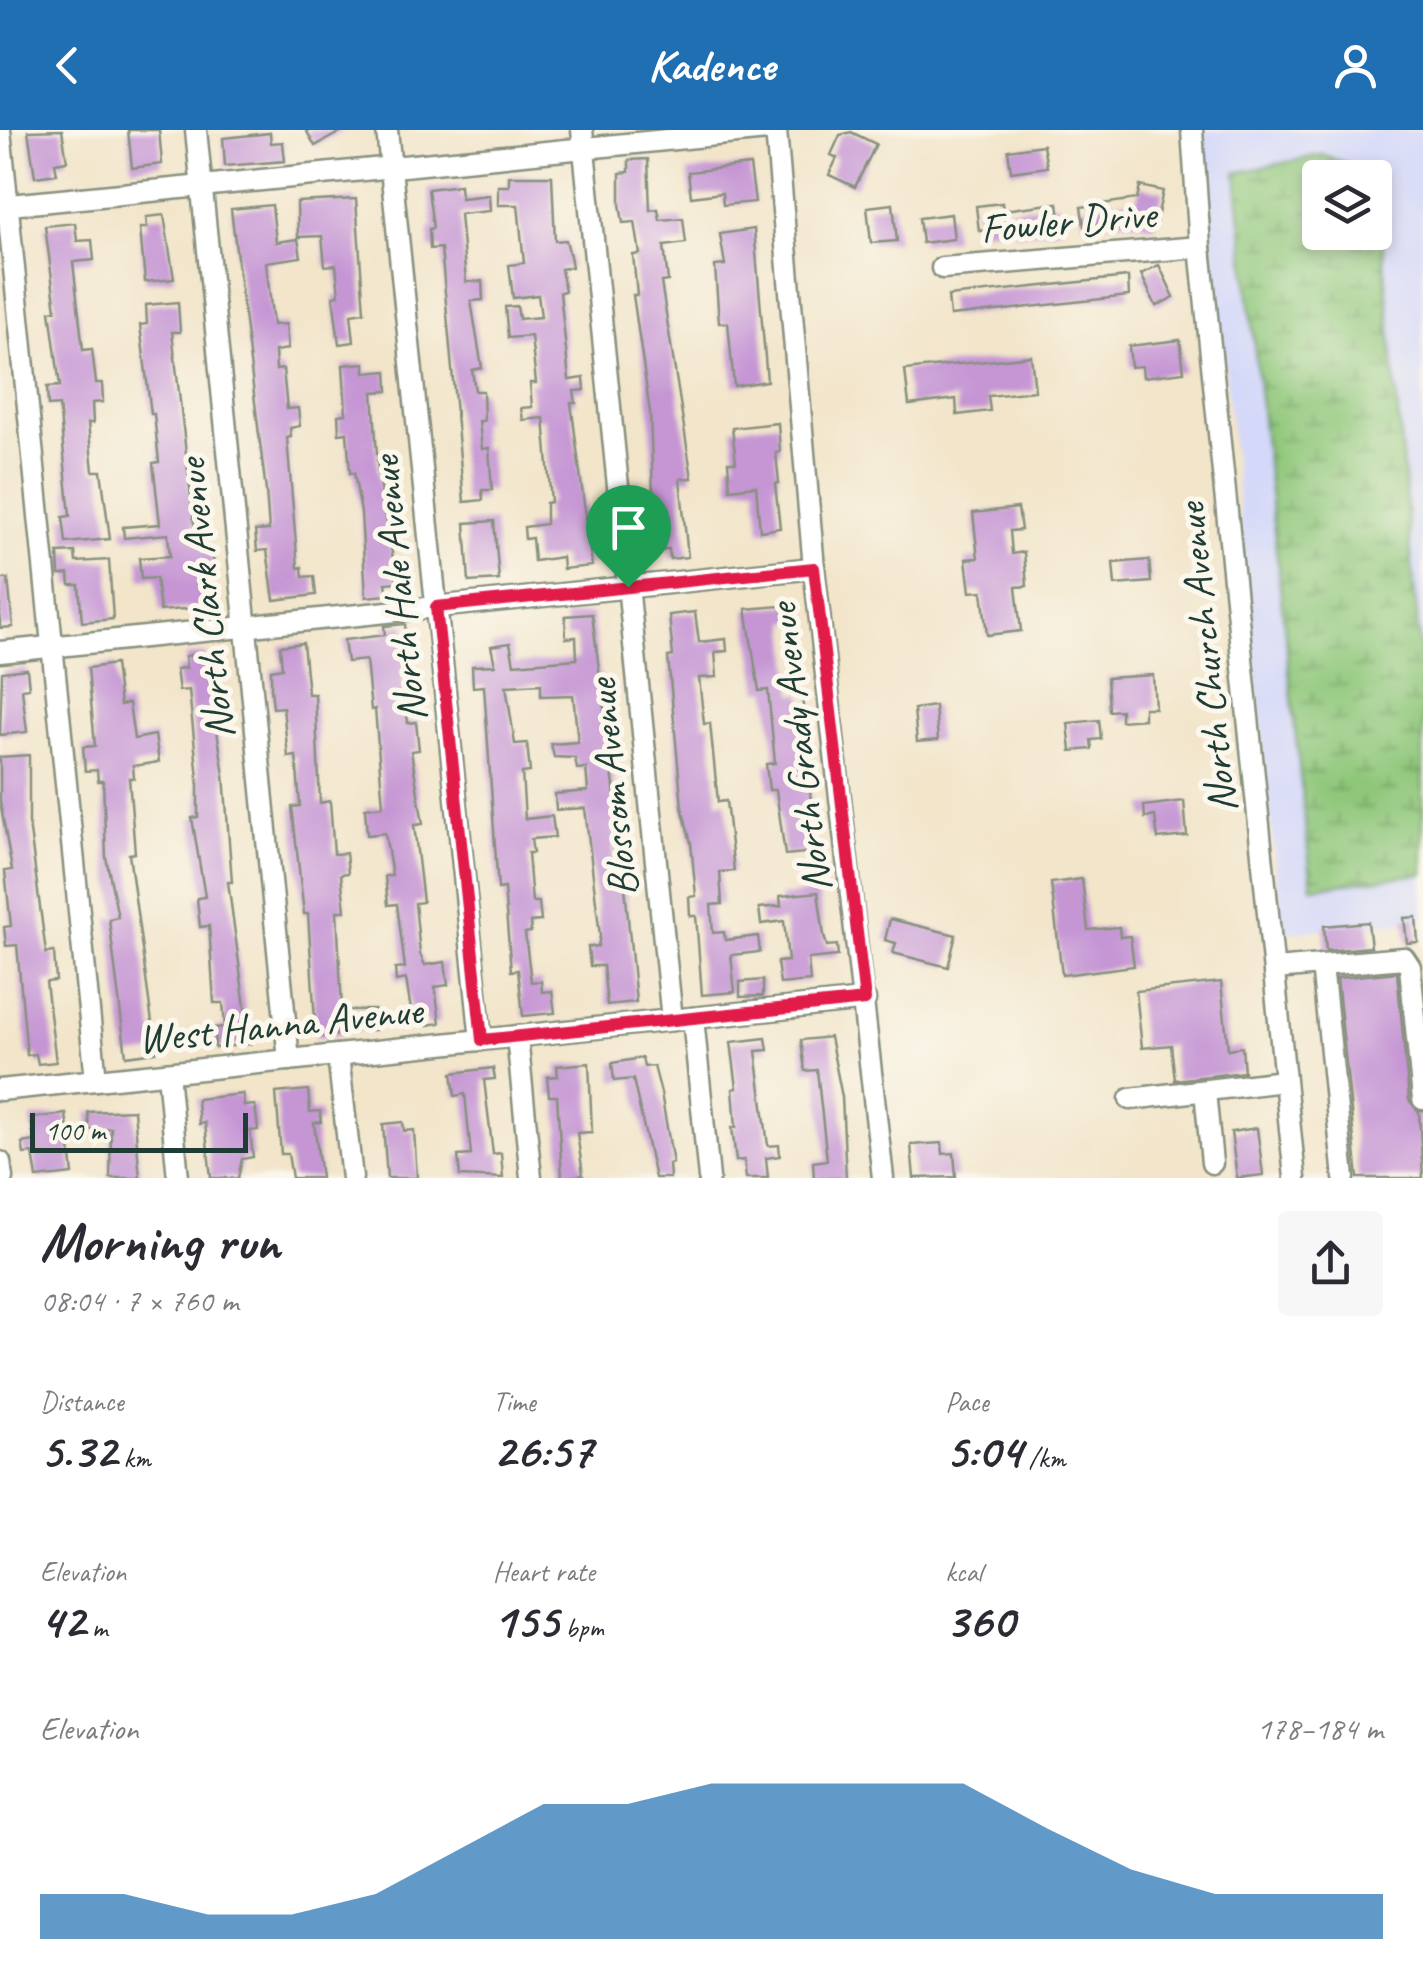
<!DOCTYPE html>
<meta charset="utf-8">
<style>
body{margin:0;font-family:Caveat,sans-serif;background:#f7f7f7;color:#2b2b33;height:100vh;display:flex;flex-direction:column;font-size:38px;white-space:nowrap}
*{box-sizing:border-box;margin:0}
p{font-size:32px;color:#7c7c81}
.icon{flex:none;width:55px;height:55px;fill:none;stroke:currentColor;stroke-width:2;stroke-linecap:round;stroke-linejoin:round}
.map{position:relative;height:1048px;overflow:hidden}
.drawer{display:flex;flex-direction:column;background:#fff;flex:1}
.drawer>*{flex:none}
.buttons{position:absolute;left:1302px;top:30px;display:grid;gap:20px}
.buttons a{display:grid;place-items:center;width:90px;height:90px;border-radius:10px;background:#fff;box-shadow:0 5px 15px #0003;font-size:50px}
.scale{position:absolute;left:30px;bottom:25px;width:218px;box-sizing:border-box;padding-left:10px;border:5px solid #1f3d34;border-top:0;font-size:28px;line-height:35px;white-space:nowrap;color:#1f3d34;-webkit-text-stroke:8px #fbf7ec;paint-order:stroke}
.pin{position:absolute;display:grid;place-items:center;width:85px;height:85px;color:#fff;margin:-102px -42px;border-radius:50% 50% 50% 0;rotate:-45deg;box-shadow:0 0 10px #0007}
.pin .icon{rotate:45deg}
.round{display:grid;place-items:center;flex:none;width:105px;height:105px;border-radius:10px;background:#f7f7f7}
.head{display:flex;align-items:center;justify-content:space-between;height:170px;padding:0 40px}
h1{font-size:55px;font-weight:700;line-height:75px}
.figures{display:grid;grid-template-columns:repeat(3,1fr);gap:15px;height:170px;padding:10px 40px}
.figures div{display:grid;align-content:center}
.figures b{font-size:50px;font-weight:700}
.figures small{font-size:28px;font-weight:400}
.figures p{font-size:28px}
.chart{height:280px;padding:20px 40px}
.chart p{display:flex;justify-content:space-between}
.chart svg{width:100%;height:180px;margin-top:10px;fill:#1f6fb2;opacity:.7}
header{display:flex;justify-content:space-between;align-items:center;height:130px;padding:0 40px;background:#1f6fb2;color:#fff;font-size:45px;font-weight:700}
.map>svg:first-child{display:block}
.built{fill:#d4d8f9}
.wetland{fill:url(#wetland-marsh);stroke:#578257;stroke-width:2.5;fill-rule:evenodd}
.building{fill:#c595d4}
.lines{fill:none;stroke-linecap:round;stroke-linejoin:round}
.minor-casing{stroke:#88917f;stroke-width:25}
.minor{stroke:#fff;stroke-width:20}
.route-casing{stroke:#fff;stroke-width:20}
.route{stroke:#e11d48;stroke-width:12}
.labels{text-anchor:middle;stroke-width:10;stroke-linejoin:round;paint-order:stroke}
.street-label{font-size:42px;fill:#1f3d34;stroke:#fbf7ec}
</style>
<header><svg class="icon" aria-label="back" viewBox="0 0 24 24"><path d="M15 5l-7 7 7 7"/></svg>Kadence<svg class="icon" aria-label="person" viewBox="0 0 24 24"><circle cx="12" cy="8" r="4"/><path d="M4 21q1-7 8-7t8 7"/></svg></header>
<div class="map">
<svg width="1423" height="1048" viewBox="0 0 1423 1048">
<defs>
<pattern id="wetland-marsh" width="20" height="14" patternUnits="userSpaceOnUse" patternTransform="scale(2.5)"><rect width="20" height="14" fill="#8fc77a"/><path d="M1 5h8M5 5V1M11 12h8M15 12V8" fill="none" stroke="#74a365"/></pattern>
</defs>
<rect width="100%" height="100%" fill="#fbf7ec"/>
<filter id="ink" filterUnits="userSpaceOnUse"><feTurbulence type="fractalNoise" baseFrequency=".01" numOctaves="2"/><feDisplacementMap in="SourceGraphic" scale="20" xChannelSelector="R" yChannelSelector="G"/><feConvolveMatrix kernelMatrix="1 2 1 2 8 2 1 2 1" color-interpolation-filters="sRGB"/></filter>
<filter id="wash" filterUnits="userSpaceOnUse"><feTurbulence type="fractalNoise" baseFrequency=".0048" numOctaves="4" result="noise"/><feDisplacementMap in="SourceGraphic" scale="40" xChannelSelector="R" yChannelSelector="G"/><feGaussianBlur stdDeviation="2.25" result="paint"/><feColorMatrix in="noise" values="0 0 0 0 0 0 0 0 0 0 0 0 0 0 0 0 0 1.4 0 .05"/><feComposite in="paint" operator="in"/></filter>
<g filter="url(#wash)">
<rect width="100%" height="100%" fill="#f2e5ca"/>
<polygon class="built" points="1201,0 1423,0 1423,553 1376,44 1321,25 1236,44 1312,756 1423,744 1423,790 1282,803"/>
<path class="wetland" d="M 1321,25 L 1376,44 L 1423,553 L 1423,744 L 1312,757 L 1236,43 ZM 1320,48 L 1375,48 L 1375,102 L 1320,102 Z"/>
<g id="blocks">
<g class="building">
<polygon points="62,0 67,31 55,33 57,44 35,47 28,1"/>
<polygon points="128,0 159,0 162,34 132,38"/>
<polygon points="306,0 344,0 315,16"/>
<polygon points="851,2 876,14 855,57 829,45 837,28 831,25 840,5"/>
<polygon points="270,3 271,13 283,12 285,31 225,36 223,8"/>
<polygon points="1043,15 1047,37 1011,42 1008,20"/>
<polygon points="648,29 650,80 658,79 660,90 683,88 686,113 664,116 668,151 661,152 692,348 680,349 688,427 670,429 669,419 659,421 654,391 650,282 633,165 637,165 633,125 640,124 635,92 623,93 620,74 620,43 629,42 629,30"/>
<polygon points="750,35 755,72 723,75 722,63 691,67 688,42"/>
<polygon points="509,46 552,46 555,111 566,110 570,126 572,137 561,139 565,161 560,162 569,250 584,248 585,260 574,261 576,273 571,273 592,436 563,439 562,427 534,431 532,408 525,409 524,397 546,394 546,373 551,372 544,288 523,290 521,278 532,277 530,253 536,253 531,206 508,208 505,177 517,176 519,189 541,187 538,165 513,168 509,135 524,133 518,75 498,75 498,56 509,56"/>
<polygon points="460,55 461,68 489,65 490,81 460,84 466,152 482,151 483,170 471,171 482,238 472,240 475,261 483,261 484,291 479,291 482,319 489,318 492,360 482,360 483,370 464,372 441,118 430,119 429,99 433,98 428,59"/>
<polygon points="1140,56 1163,61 1155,97 1124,90 1084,96 1081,77 1137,69"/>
<polygon points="356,69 364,182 351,184 354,212 339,214 333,166 339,165 336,135 325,136 322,106 298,107 297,72"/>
<polygon points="1002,73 1003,80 1058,73 1061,98 1015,104 1014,97 979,101 976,76"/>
<polygon points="893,74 897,111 871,113 867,77"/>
<polygon points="272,75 276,112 298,109 301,127 266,132 273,195 286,194 288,219 275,221 276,240 283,239 287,279 298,278 300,296 290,298 291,307 287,308 298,438 302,437 303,447 314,446 316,465 274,470 267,420 257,421 255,401 269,400 266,361 231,79"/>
<polygon points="951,84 954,109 922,113 919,88"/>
<polygon points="164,85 174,149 145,152 140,98 147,98 146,87"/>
<polygon points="75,93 77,111 92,110 94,130 73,132 83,220 92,219 96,253 102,253 103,272 92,273 93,293 88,293 93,341 101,341 110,409 66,413 63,387 70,386 59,275 48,276 47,257 60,256 50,181 56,180 45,96"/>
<polygon points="754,99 767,251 734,256 728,193 719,193 715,136 725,135 720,104"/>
<polygon points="1159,135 1174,167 1156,176 1141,144"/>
<polygon points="1128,147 1129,166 950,186 948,166"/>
<polygon points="178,172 180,202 172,202 196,410 201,409 202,419 212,418 214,438 205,439 209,477 160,481 156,448 141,449 139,428 170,426 168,404 124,408 123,397 160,394 153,333 159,332 154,284 151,284 140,195 147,194 146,175"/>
<polygon points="1180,210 1184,242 1143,247 1142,236 1131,237 1129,216"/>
<polygon points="1031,226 1035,261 988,266 990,281 957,285 956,269 909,275 905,240"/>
<polygon points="365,233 365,243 387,241 388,261 373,262 378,341 397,452 386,453 388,465 366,467 361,383 354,343 350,343 347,303 339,304 338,285 346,284 343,235"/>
<polygon points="778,293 780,322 776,323 779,353 775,354 780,398 760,401 756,356 730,359 728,332 736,332 732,298"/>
<polygon points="1018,378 1021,400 1010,401 1012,424 1024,422 1027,456 1016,457 1021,501 987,505 982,461 970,462 966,429 978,428 973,383"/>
<polygon points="494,391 499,450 469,452 465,393"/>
<polygon points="75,422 76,432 109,430 113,489 82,492 79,455 70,455 69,444 59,445 58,423"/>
<polygon points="1149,430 1151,452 1115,455 1113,433"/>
<polygon points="0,449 8,449 13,497 0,498"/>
<polygon points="792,475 794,491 787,492 793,564 802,564 815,722 785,725 776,660 769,660 766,634 775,633 768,560 759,561 746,479"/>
<polygon points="695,482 699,512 726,509 727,521 715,522 717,547 699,548 704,594 710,593 718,672 726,671 734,741 720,742 722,774 711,775 713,803 724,802 725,810 758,806 760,822 731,825 735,862 702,865 696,786 690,786 689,767 696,766 691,713 682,677 668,527 673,526 669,485"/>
<polygon points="592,484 616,673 613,737 623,736 636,872 607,875 603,836 590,836 588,817 598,816 600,806 585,678 556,680 555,664 588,661 586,638 577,639 575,628 554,627 551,614 578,612 573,565 541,566 541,554 506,556 515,614 527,613 530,642 522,643 525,689 552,686 555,707 531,709 533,723 528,723 532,772 539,772 541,791 530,792 531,802 525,803 531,852 541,851 542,862 552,861 555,883 523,886 518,840 511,841 504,758 498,759 484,556 473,557 472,536 495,535 491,516 510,513 514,534 577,529 576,507 566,508 565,486"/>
<polygon points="405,494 409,537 402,538 408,593 416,592 419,620 411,621 423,694 414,695 423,772 415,773 420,824 425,835 445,832 448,855 435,857 440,893 427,895 425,885 412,887 406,849 396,851 395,839 405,838 397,774 388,775 385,746 392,746 385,703 367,705 365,678 383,676 375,579 371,580 366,530 347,532 344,510 385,505 384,496"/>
<polygon points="303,513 308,564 315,564 320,673 330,671 334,724 346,723 348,743 341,744 345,781 337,781 342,880 375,880 375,900 345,900 345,904 316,907 308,784 304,784 292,677 300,676 296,626 288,627 283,577 273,578 271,558 271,540 282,538 280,516"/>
<polygon points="205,524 224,645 232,752 228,752 250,914 215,918 214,898 225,897 223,873 214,873 209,796 200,797 197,768 205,767 192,688 198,687 198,648 189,560 179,561 176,539 186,538 185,526"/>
<polygon points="115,534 120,575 129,573 134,609 155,605 159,632 133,636 134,648 129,648 135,723 129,724 156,922 126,926 109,789 118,787 106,727 103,651 98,651 97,640 85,641 83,617 95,616 88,538"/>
<polygon points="27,539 29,558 22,559 27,602 0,605 2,542"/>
<polygon points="1153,545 1155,578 1144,578 1144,589 1121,591 1121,580 1109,581 1107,548"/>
<polygon points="935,576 938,610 917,612 914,579"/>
<polygon points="1099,590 1101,609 1091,610 1092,619 1071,621 1068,593"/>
<polygon points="29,625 29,693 46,823 54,822 56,851 46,852 56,932 38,934 36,924 27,925 17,815 6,816 4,797 11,796 5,741 12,740 0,671 0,627"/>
<polygon points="1184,671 1187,706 1158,709 1155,686 1145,688 1144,676"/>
<polygon points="1082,749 1088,800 1119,797 1120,807 1130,806 1134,836 1062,845 1051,753"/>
<polygon points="818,762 824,806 827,816 837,815 838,826 808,829 810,851 780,854 777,832 788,831 784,791 761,794 759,778 781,776 780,766"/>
<polygon points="1416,787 1418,812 1407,813 1404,788"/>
<polygon points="890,789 956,805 948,837 893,823 896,813 885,810"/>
<polygon points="1368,792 1371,817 1326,821 1324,796"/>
<polygon points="1397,842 1409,970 1419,982 1423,1048 1358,1048 1337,848"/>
<polygon points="763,850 763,866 740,867 740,852"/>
<polygon points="1221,852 1228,919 1242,917 1244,942 1175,950 1171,915 1142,918 1136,861"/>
<polygon points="830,907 842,967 846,1048 814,1048 813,1032 827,1030 817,940 805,941 801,910"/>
<polygon points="766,908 768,920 756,921 768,1016 779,1015 780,1026 766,1028 768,1048 746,1048 744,1030 736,1031 732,997 736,997 733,959 737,958 731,912"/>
<polygon points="642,928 644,937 654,936 661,963 673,1033 669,1034 670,1048 655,1048 633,949 614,951 612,933"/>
<polygon points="589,933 592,1002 577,1003 583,1045 562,1048 557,966 549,966 547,947 558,946 557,936"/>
<polygon points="493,938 495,949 484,950 493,1024 501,1023 503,1048 460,1046 458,1026 471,1025 465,964 455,966 452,943"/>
<polygon points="308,960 310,982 320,981 321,992 314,993 321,1048 292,1048 288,1024 281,1024 276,963"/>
<polygon points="243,964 244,976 255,975 258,1000 250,1001 253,1027 242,1029 238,1048 211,1048 205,993 199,994 197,969"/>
<polygon points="134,980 140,1048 110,1048 111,998 89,1000 88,982"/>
<polygon points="66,984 73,1044 37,1048 33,1023 24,1024 22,1013 34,1011 31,988"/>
<polygon points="403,992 404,1001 414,1000 417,1048 387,1048 383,994"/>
<polygon points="1257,998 1263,1045 1237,1048 1231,1002"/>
<polygon points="942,1013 943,1024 954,1023 956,1047 914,1048 911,1015"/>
</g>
</g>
</g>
<g filter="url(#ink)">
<use href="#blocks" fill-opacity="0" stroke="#88917f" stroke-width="2.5"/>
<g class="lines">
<defs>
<g id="minor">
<polyline points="0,0 96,950"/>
<polyline points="196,0 289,930"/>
<polyline points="387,0 481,910"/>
<polyline points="582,0 672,890"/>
<polyline points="776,0 814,438 883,1048"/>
<polyline points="1192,0 1200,117 1295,1048"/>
<polyline points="0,76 767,0"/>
<polyline points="942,138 1200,117"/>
<polyline points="0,522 814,438"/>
<polyline points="1322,835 1344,1048"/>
<polyline points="1275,839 1404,828 1410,837 1423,969"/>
<polyline points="693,888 709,1048"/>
<polyline points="517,906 531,1048"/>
<polyline points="338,925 352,1048"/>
<polyline points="168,943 178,1048"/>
<polyline points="0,960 865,870"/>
<polyline points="1205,961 1212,1033"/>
<polyline points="1130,969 1284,951"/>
<polyline points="0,1032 2,1048"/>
</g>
</defs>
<use href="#minor" class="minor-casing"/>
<use href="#minor" class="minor"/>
</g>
</g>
<g class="lines" filter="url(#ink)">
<defs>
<polygon id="route" points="814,438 865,870 482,910 436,477"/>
</defs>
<use href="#route" class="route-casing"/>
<use href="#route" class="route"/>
</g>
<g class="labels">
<g class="street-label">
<text transform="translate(1068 90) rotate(-5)" y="15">Fowler Drive</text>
<text transform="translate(397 459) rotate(-96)" y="15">North Hale Avenue</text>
<text transform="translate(204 469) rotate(-96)" y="15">North Clark Avenue</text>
<text transform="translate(1205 528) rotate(-96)" y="15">North Church Avenue</text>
<text transform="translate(798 618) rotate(-97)" y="15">North Grady Avenue</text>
<text transform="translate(611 658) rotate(-96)" y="15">Blossom Avenue</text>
<text transform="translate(280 893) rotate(-6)" y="15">West Hanna Avenue</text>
</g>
</g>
</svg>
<div class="buttons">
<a><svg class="icon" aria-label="layers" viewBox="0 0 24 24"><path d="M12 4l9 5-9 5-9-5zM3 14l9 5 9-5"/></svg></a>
</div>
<div class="scale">100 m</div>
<div class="pin" style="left:628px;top:457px;background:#1e9e55"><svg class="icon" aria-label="arrive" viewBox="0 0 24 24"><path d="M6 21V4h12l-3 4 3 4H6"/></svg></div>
</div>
<section class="drawer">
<div class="head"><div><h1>Morning run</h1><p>08:04 · 7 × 760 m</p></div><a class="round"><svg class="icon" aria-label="share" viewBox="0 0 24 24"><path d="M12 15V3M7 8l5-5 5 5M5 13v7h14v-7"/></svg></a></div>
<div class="figures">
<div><p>Distance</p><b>5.32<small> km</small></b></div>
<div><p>Time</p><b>26:57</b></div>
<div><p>Pace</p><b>5:04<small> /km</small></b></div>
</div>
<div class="figures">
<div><p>Elevation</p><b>42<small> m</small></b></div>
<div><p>Heart rate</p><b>155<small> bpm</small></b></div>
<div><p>kcal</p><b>360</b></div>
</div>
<div class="chart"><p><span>Elevation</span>178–184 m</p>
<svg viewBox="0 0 160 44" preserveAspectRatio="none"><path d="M0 44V33L10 33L20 38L30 38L40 33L50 22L60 11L70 11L80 6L90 6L100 6L110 6L120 17L130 27L140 33L150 33L160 33V44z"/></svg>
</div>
</section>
